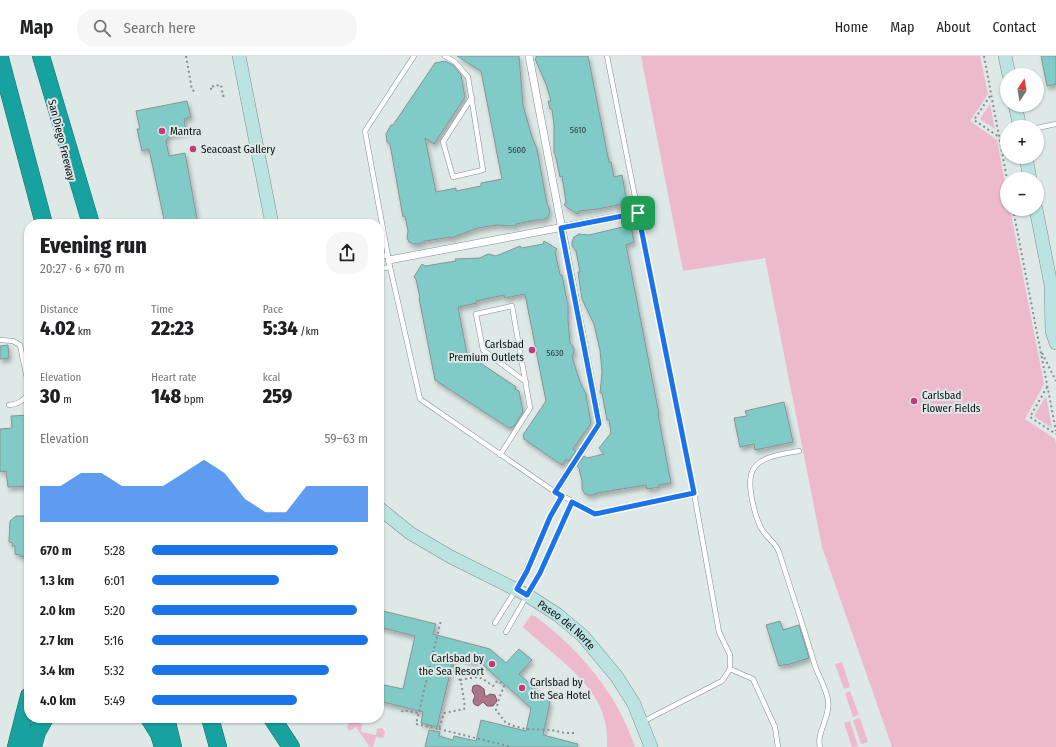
<!DOCTYPE html>
<meta charset="utf-8">
<style>
body{margin:0;font-family:"Fira Sans Condensed",sans-serif;background:#f6f6f6;color:#202124;height:100vh;display:flex;flex-direction:column;font-size:15px;white-space:nowrap}
*{box-sizing:border-box;margin:0}
p{font-size:13px;color:#757577}
.icon{flex:none;width:22px;height:22px;fill:none;stroke:currentColor;stroke-width:2;stroke-linecap:round;stroke-linejoin:round}
.map{position:relative;flex:1;overflow:hidden}
.details{position:absolute;left:24px;top:163px;width:360px;height:504px;display:flex;flex-direction:column;background:#fff;border-radius:16px;box-shadow:0 1px 3px #0004}
.details>*{flex:none}
.needle{width:26px;rotate:12deg}
.tools{position:absolute;left:1000px;top:12px;display:grid;gap:8px}
.tools a{display:grid;place-items:center;width:44px;height:44px;border-radius:50%;background:#fff;box-shadow:0 1px 3px #0004;font-size:20px}
.pin{position:absolute;display:grid;place-items:center;width:34px;height:34px;color:#fff;margin:-17px;border-radius:8px;box-shadow:0 2px 6px #0006}
.round{display:grid;place-items:center;flex:none;width:42px;height:42px;border-radius:16px;background:#f6f6f6}
.head{display:flex;align-items:center;justify-content:space-between;height:68px;padding:0 16px}
h1{font-size:22px;font-weight:800;line-height:30px}
.metrics{display:grid;grid-template-columns:repeat(3,1fr);gap:6px;height:68px;padding:4px 16px}
.metrics div{display:grid;align-content:center}
.metrics b{font-size:20px;font-weight:800}
.metrics small{font-size:11px;font-weight:400}
.metrics p{font-size:11px}
.chart{height:112px;padding:8px 16px}
.chart p{display:flex;justify-content:space-between}
.chart svg{width:100%;height:72px;margin-top:4px;fill:#1a73e8;opacity:.7}
ul{padding:0 16px;list-style:none;font-size:13px}
li{display:grid;grid-template-columns:64px 48px 1fr;align-items:center;height:30px}
li i{height:10px;border-radius:5px;background:#1a73e8}
header{display:flex;align-items:center;gap:24px;box-sizing:border-box;height:56px;padding:0 20px;background:#fff;border-bottom:1px solid #e0e0e0}
header strong{font-size:19px}
nav{display:flex;gap:22px;margin-inline-start:auto;font-size:14px}
.search{width:280px;height:36px;background:#f6f6f6;display:flex;align-items:center;gap:10px;box-sizing:border-box;padding:0 14px;border-radius:16px;color:#757577;font-size:15px}
.map>svg:first-child{display:block}
.green{fill:#edbacb}
.water{fill:#ad7588;stroke:#7d5764}
.building{fill:#80cac7;stroke:#8a9493;filter:url(#shadow)}
.lines{fill:none;stroke-linecap:round;stroke-linejoin:round}
.service-casing{stroke:#838d8c;stroke-width:5.5}
.pedestrian-casing{stroke:#838d8c;stroke-width:8}
.secondary-casing{stroke:#838d8c;stroke-width:14}
.motorway-casing{stroke:#146f6d;stroke-width:18}
.path{stroke:#88908f;stroke-width:2;stroke-dasharray:2 3;stroke-linecap:butt}
.service{stroke:#fff;stroke-width:4.5}
.pedestrian{stroke:#fff;stroke-width:7}
.secondary{stroke:#bae3e2;stroke-width:13}
.motorway{stroke:#18a29f;stroke-width:17}
.route-casing{stroke:#fff;stroke-width:8}
.route{stroke:#1a73e8;stroke-width:5}
.poi-dot{fill:#c33b78;stroke:#dde8e7;stroke-width:1.5}
.labels{text-anchor:middle;stroke-width:4;stroke-linejoin:round;paint-order:stroke}
.number-label{font-size:9px;fill:#293e3e}
.poi-label{font-size:11px;fill:#0c1010;stroke:#dde8e7;text-anchor:start}
.street-label{font-size:11px;fill:#0c1010;stroke:#dde8e7}
</style>
<header>
<strong>Map</strong>
<div class="search"><svg class="icon" aria-label="search" viewBox="0 0 24 24"><circle cx="10" cy="10" r="6"/><path d="M15 15l6 6"/></svg>Search here</div>
<nav><a>Home</a><a>Map</a><a>About</a><a>Contact</a></nav>
</header>
<div class="map">
<svg width="1056" height="691" viewBox="0 0 1056 691">
<defs>
<filter id="shadow"><feDropShadow dx="2" dy="3.5" stdDeviation="2" flood-color="#0004"/></filter>
</defs>
<rect width="100%" height="100%" fill="#dde8e7"/>
<g class="green">
<polygon points="641,0 980,0 988,38 970,65 997,84 1007,138 1007,153 1010,153 1044,328 1025,363 1055,383 1056,388 1056,691 892,691 822,491 765,202 683,215"/>
<polygon points="990,48 995,73 980,63"/>
<polygon points="1046,340 1052,372 1034,360"/>
<path d="M 531,559 L 535,560 C 580,594 617,637 635,691 L 607,691 C 612,634 559,605 523,571 Z"/>
<polygon points="842,606 850,631 844,633 835,608"/>
<polygon points="850,635 859,659 853,661 845,637"/>
<polygon points="860,662 868,686 861,688 853,664"/>
<polygon points="353,665 362,668 361,676 376,679 377,673 382,672 385,676 384,681 382,682 376,681 373,691 370,691 356,671 349,675 347,671 349,667"/>
<polygon points="850,665 858,690 852,691 844,667"/>
</g>
<polygon class="water" points="477,629 480,630 484,633 485,640 487,640 490,638 495,639 497,645 493,650 487,650 483,646 478,650 474,648 473,645 475,640 472,635 473,630"/>
<g class="building">
<polygon points="457,0 519,0 523,49 532,81 537,93 547,148 549,152 550,157 547,162 543,164 536,164 516,168 516,170 497,169 478,172 451,182 451,181 425,185 419,188 414,188 409,186 407,182 408,175 405,160 403,161 390,88 387,86 386,78 391,69 393,69 435,7 445,5 453,9 461,19 465,41 434,88 425,82 436,136 456,132 456,135 481,130 481,127 502,123 481,15"/>
<polygon points="536,0 588,0 609,106 611,106 614,121 622,119 627,147 598,153 579,155 577,158 564,149 566,146 562,120 560,121 555,98 554,97 554,69 552,53 550,53 548,45 551,45 546,28 535,3 536,2"/>
<polygon points="1041,0 1056,0 1056,28 1047,30"/>
<polygon points="187,45 191,61 184,63 186,76 170,79 166,85 169,100 185,97 198,168 165,168 149,93 142,95 137,73 140,73 136,55"/>
<polygon points="631,169 634,186 626,189 659,358 658,358 671,427 659,429 659,431 647,433 646,429 597,437 593,439 588,439 584,437 582,433 582,425 579,412 577,410 584,400 587,402 604,398 599,392 611,377 609,364 607,364 602,337 600,337 602,316 600,294 594,268 582,243 578,216 580,216 576,195 572,190 572,186 574,181 579,178 589,179"/>
<polygon points="544,185 557,193 555,196 560,219 562,219 567,245 568,246 568,264 570,287 574,292 574,296 572,301 580,326 587,340 586,340 591,367 573,393 576,395 569,405 566,403 562,409 524,383 523,379 546,345 525,238 505,242 504,239 476,245 477,247 458,251 467,298 516,331 515,333 519,335 523,356 514,370 509,372 435,324 419,242 420,242 416,223 414,221 422,208 425,210 456,205 455,203 480,202 488,198 496,200 520,190 522,192 543,188"/>
<polygon points="8,289 9,302 0,303 0,290"/>
<polygon points="784,346 793,386 755,394 754,388 740,391 734,362 747,360 745,355"/>
<polygon points="29,359 29,430 8,431 6,415 0,416 0,373 12,372 11,360"/>
<polygon points="16,460 29,460 29,501 20,500 20,499 15,498 15,490 12,490 13,487 9,486 10,465"/>
<polygon points="379,554 436,568 433,578 490,593 506,607 519,593 532,604 519,618 550,646 543,679 578,688 577,691 425,691 429,674 440,676 439,680 453,684 454,680 476,685 481,664 526,675 531,652 482,608 454,601 437,671 421,667 423,656 379,645 379,628 403,633 415,580 379,571"/>
<polygon points="780,565 783,574 799,569 809,602 787,609 786,608 779,610 766,569"/>
</g>
<g class="lines">
<defs>
<g id="service">
<polyline points="414,0 365,75 390,211 420,343 555,436 595,457 694,437"/>
<polyline points="445,0 455,6 468,21 483,114 453,121 443,86 472,41"/>
<polyline points="607,0 694,437 719,576 730,599 730,613 722,625 642,666"/>
<polyline points="1037,72 1056,68"/>
<polyline points="379,201 388,199"/>
<polyline points="379,213 390,211"/>
<polyline points="0,284 13,285 20,289 29,332"/>
<path d="M 9,349 C 18,348 24,345 29,336"/>
<path d="M 799,395 C 783,398 755,400 751,419 C 748,433 755,463 763,475 C 768,483 776,487 779,496 C 791,534 804,572 815,610 C 819,621 826,632 828,644 C 831,660 816,677 820,691"/>
<polyline points="500,399 530,352 512,250 476,258 483,294 526,326"/>
<polyline points="495,567 519,529 550,461 562,440"/>
<polyline points="506,576 540,517 572,446"/>
<polyline points="730,613 753,623 775,671 778,691"/>
</g>
<g id="pedestrian">
<polyline points="529,0 599,368 555,436"/>
<polyline points="389,204 638,157"/>
</g>
<g id="secondary">
<polyline points="239,0 272,168"/>
<polyline points="1005,0 1009,19"/>
<polyline points="1015,49 1020,71"/>
<polyline points="1026,101 1030,123"/>
<polyline points="1036,153 1051,229 1052,275 1056,287"/>
<path id="s1" d="M 379,452 L 410,477 L 451,501 L 527,539 L 558,559 L 583,580 L 617,621 L 634,648 L 651,691"/>
</g>
<g id="motorway">
<polyline points="41,0 91,168"/>
<polyline points="0,2 44,168"/>
<polyline points="149,662 159,678 163,691"/>
<polyline points="166,662 173,691"/>
<polyline points="210,662 218,691"/>
<polyline points="272,662 291,691"/>
<polyline points="16,691 29,640"/>
<polyline points="33,691 37,676 45,662"/>
</g>
</defs>
<use href="#service" class="service-casing"/>
<use href="#pedestrian" class="pedestrian-casing"/>
<use href="#secondary" class="secondary-casing"/>
<use href="#motorway" class="motorway-casing"/>
<g class="path">
<polyline points="186,0 192,34 196,36"/>
<polyline points="984,0 1007,123"/>
<polyline points="210,33 214,32 213,30 221,29 223,40 226,39"/>
<polyline points="990,40 974,64 999,81"/>
<polyline points="1013,153 1056,375"/>
<polyline points="1042,297 1056,325"/>
<polyline points="1047,331 1030,361 1056,378"/>
<polyline points="433,599 453,605 454,614 461,626 465,651 464,653 444,657 439,673 416,668 441,564"/>
<path d="M 460,624 C 478,621 477,618 493,630 L 497,625 L 503,628 L 504,631 C 500,638 498,646 496,654 L 506,667 L 514,670 L 525,673 L 551,674 L 565,677 L 575,677"/>
<polyline points="402,656 403,654 418,657"/>
<polyline points="439,673 512,691"/>
</g>
<use href="#service" class="service"/>
<use href="#pedestrian" class="pedestrian"/>
<use href="#secondary" class="secondary"/>
<use href="#motorway" class="motorway"/>
</g>
<g class="lines">
<defs>
<polygon id="route" points="638,157 694,437 595,458 572,446 540,517 527,539 517,533 527,515 550,461 562,440 555,436 599,368 561,172"/>
</defs>
<use href="#route" class="route-casing"/>
<use href="#route" class="route"/>
</g>
<g class="poi-dot">
<circle cx="162" cy="75" r="4"/>
<circle cx="193" cy="93" r="4"/>
<circle cx="532" cy="294" r="4"/>
<circle cx="914" cy="345" r="4"/>
<circle cx="492" cy="608" r="4"/>
<circle cx="522" cy="632" r="4"/>
</g>
<g class="labels">
<g class="number-label">
<text x="578" y="77">5610</text>
<text x="517" y="97">5600</text>
<text x="555" y="300">5630</text>
</g>
<g class="poi-label">
<text x="170" y="79">Mantra</text>
<text x="201" y="97">Seacoast Gallery</text>
<text x="524" y="292" text-anchor="end">Carlsbad<tspan x="524" dy="13">Premium Outlets</tspan></text>
<text x="922" y="343">Carlsbad<tspan x="922" dy="13">Flower Fields</tspan></text>
<text x="484" y="606" text-anchor="end">Carlsbad by<tspan x="484" dy="13">the Sea Resort</tspan></text>
<text x="530" y="630">Carlsbad by<tspan x="530" dy="13">the Sea Hotel</tspan></text>
</g>
<g class="street-label">
<text transform="translate(62 84) rotate(76)" y="4">San Diego Freeway</text>
<text dy="4" stroke="none"><textPath href="#s1" startOffset="222">Paseo del Norte</textPath></text>
</g>
</g>
</svg>
<div class="tools">
<a><svg class="needle" viewBox="-14 -14 28 28"><path d="M0-13l5 13h-10z" fill="#e53935"/><path d="M0 13l5-13h-10z" fill="#757577"/></svg></a>
<a>+</a>
<a>−</a>
</div>
<div class="pin" style="left:638px;top:157px;background:#1e9e55"><svg class="icon" aria-label="arrive" viewBox="0 0 24 24"><path d="M6 21V4h12l-3 4 3 4H6"/></svg></div>
<section class="details">
<div class="head"><div><h1>Evening run</h1><p>20:27 · 6 × 670 m</p></div><a class="round"><svg class="icon" aria-label="share" viewBox="0 0 24 24"><path d="M12 15V3M7 8l5-5 5 5M5 13v7h14v-7"/></svg></a></div>
<div class="metrics">
<div><p>Distance</p><b>4.02<small> km</small></b></div>
<div><p>Time</p><b>22:23</b></div>
<div><p>Pace</p><b>5:34<small> /km</small></b></div>
</div>
<div class="metrics">
<div><p>Elevation</p><b>30<small> m</small></b></div>
<div><p>Heart rate</p><b>148<small> bpm</small></b></div>
<div><p>kcal</p><b>259</b></div>
</div>
<div class="chart"><p><span>Elevation</span>59–63 m</p>
<svg viewBox="0 0 160 44" preserveAspectRatio="none"><path d="M0 44V22L10 22L20 14L30 14L40 22L50 22L60 22L70 14L80 6L90 14L100 30L110 38L120 38L130 22L140 22L150 22L160 22V44z"/></svg>
</div>
<ul>
<li><b>670 m</b>5:28<i style="width:86%"></i></li>
<li><b>1.3 km</b>6:01<i style="width:59%"></i></li>
<li><b>2.0 km</b>5:20<i style="width:95%"></i></li>
<li><b>2.7 km</b>5:16<i style="width:100%"></i></li>
<li><b>3.4 km</b>5:32<i style="width:82%"></i></li>
<li><b>4.0 km</b>5:49<i style="width:67%"></i></li>
</ul>
</section>
</div>
